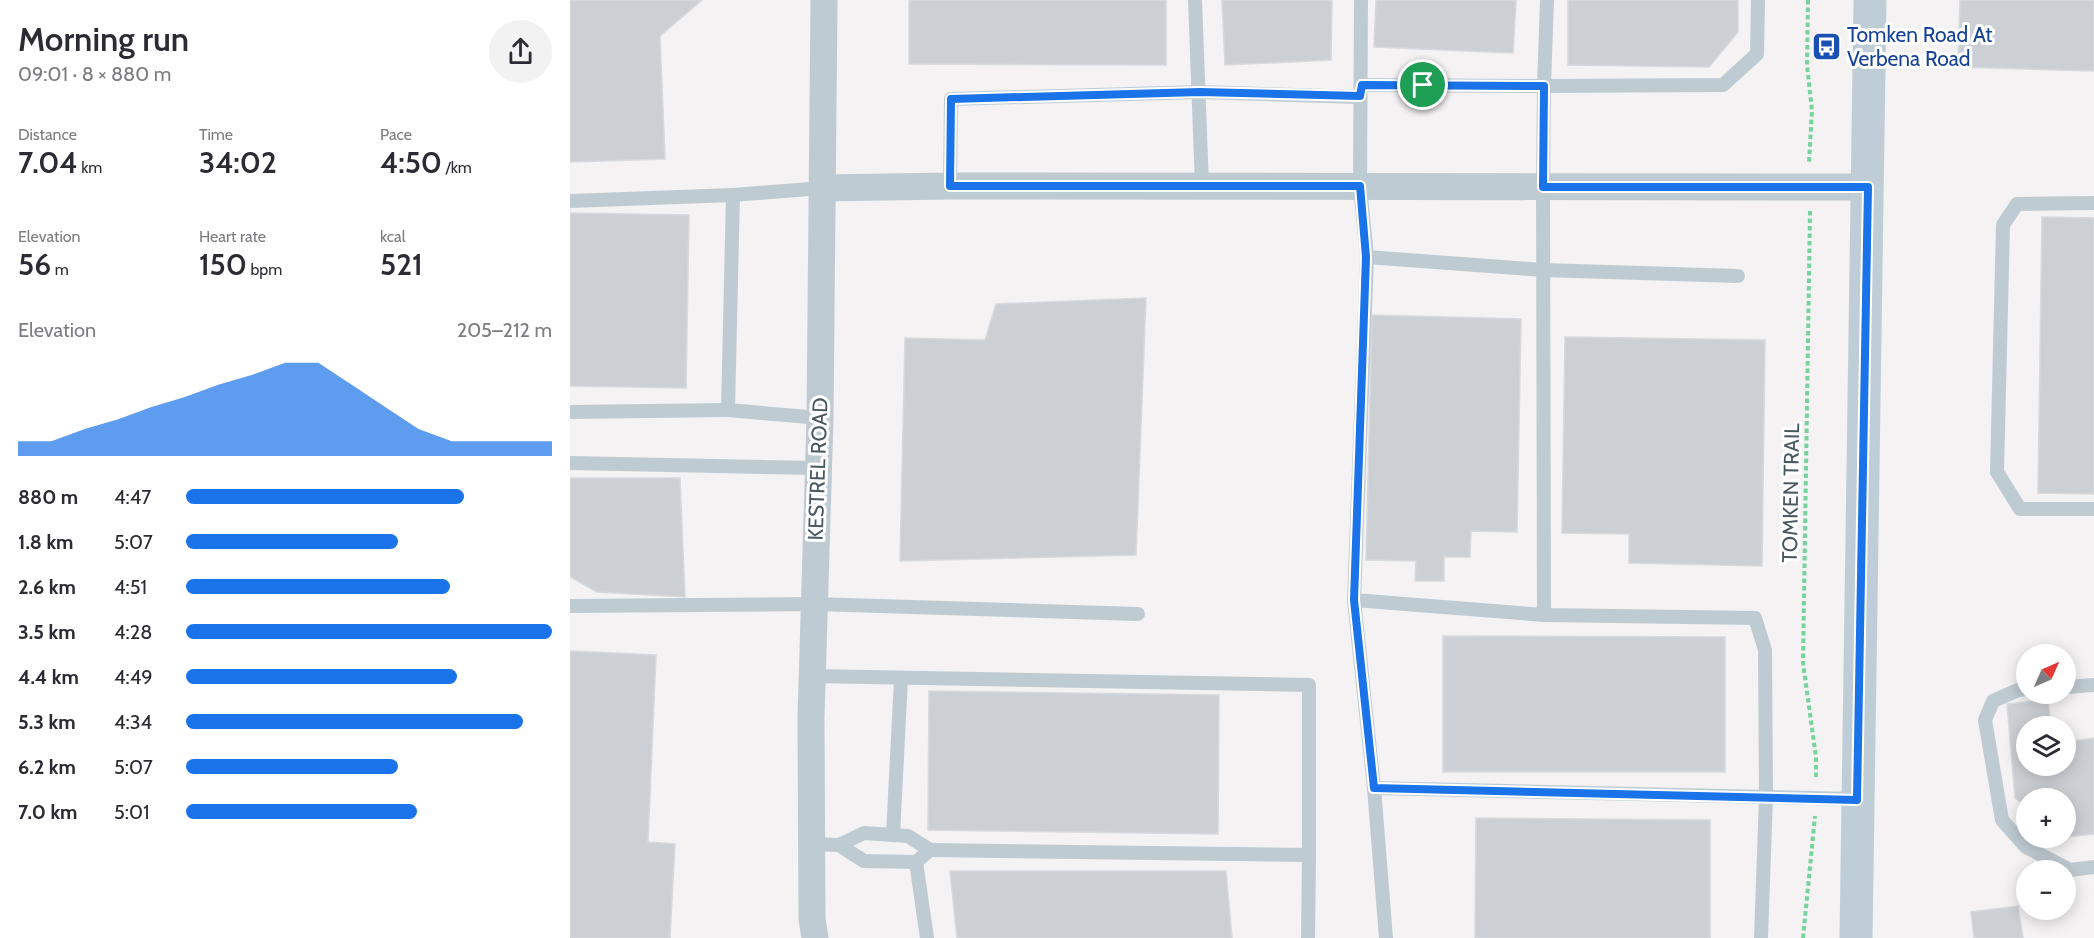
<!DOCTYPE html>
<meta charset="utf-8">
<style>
body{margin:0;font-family:Cabin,sans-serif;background:#f2f2f3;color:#2b2b33;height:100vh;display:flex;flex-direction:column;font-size:22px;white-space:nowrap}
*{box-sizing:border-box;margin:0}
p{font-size:20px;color:#7c7c81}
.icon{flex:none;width:33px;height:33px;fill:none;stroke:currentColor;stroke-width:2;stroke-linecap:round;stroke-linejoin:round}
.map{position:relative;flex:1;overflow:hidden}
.side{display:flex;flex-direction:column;background:#fff;width:570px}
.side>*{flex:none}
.needle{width:39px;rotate:45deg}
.buttons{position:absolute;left:1446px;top:644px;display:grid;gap:12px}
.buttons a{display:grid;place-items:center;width:60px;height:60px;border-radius:50%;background:#fff;box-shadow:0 3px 15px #0003;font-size:30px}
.pin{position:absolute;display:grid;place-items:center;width:51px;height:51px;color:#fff;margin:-26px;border:3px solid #fff;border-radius:50%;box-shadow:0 2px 6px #0007}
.round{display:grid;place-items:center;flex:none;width:63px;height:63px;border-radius:32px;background:#f2f2f3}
.overview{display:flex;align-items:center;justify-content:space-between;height:102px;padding:0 18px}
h1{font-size:33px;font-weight:600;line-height:45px}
.figures{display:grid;grid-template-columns:repeat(3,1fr);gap:9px;height:102px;padding:6px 18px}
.figures div{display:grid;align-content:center}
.figures b{font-size:30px;font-weight:600}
.figures small{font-size:16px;font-weight:400}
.figures p{font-size:16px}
.chart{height:168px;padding:12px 18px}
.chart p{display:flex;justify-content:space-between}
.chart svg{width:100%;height:108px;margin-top:6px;fill:#1a73e8;opacity:.7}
ul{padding:0 18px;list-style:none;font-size:20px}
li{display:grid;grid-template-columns:96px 72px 1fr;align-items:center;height:45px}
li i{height:15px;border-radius:8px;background:#1a73e8}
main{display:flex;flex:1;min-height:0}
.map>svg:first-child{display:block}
.building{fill:#ccd0d4;stroke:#d6d9de;stroke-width:1.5}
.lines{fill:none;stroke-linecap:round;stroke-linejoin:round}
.path{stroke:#75d39b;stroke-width:4;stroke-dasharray:4.5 3;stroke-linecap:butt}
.service{stroke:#bfcbd2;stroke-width:14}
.minor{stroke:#bfcbd2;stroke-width:27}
.secondary{stroke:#bfcdd6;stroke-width:33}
.route-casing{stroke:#fff;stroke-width:12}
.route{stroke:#1a73e8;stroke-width:8}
.labels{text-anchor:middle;stroke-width:6;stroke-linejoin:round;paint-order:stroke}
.transit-label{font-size:21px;fill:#164399;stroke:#fff;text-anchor:start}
.street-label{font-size:21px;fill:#485861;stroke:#fff}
</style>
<main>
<section class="side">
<div class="overview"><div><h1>Morning run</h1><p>09:01 · 8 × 880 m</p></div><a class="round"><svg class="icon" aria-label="share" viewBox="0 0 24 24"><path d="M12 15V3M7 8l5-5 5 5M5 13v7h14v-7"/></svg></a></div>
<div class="figures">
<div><p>Distance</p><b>7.04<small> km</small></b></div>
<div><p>Time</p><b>34:02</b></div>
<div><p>Pace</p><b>4:50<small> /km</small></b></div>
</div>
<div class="figures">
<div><p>Elevation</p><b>56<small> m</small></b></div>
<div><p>Heart rate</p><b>150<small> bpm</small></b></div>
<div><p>kcal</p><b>521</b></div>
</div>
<div class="chart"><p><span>Elevation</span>205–212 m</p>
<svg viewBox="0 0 160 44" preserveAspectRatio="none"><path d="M0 44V38L10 38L20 33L30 29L40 24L50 20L60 15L70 11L80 6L90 6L100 15L110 24L120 33L130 38L140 38L150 38L160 38V44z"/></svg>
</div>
<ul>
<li><b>880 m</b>4:47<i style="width:76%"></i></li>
<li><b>1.8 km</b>5:07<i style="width:58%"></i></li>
<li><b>2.6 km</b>4:51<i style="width:72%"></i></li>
<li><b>3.5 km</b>4:28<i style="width:100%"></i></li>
<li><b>4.4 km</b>4:49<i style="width:74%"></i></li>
<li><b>5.3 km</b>4:34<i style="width:92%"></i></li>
<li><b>6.2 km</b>5:07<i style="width:58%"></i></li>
<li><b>7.0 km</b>5:01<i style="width:63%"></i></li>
</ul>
</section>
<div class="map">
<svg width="1524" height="938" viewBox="0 0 1524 938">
<rect width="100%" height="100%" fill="#f4f2f2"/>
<g class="building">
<polygon points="0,0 132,0 90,36 95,159 0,162"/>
<polygon points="339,0 596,0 596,65 339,64"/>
<polygon points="652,0 762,0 761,60 655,65"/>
<polygon points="806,0 946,0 943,53 804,47"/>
<polygon points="998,0 1168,0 1168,32 1139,67 998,65"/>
<polygon points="1390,0 1524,0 1524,71 1388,67"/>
<polygon points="0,213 119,215 116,388 0,386"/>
<polygon points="1472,217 1524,218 1524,494 1468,493"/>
<polygon points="576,298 566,555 330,561 335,338 415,340 426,304"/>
<polygon points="802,315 951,319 947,532 901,531 900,557 874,557 874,581 845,581 846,561 796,560"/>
<polygon points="995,337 1195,340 1192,566 1059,563 1059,534 992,533"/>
<polygon points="0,478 110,478 115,597 27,592 0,577"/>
<polygon points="873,636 1155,637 1155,772 873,772"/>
<polygon points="0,651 86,655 78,842 105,844 100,938 0,938"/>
<polygon points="359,691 649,695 648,834 358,830"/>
<polygon points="1478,700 1481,726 1456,726 1456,765 1496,765 1496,742 1524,738 1524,834 1496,837 1496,798 1456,798 1456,806 1445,798 1437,704"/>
<polygon points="906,818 1140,820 1140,938 905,938"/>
<polygon points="380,871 656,871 662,938 387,938"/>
<polygon points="1448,906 1453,938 1404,938 1401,912"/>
</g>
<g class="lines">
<g class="path">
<polyline points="1238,0 1237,65 1242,111 1239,162"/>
<polyline points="1240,211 1233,663 1246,757 1246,779"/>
<polyline points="1233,938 1245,816"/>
</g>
<g class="service">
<polyline points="625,0 632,186"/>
<polyline points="791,0 790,186 797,257 784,600 974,615"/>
<polyline points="977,0 974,86 1153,85 1187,54 1188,0"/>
<polyline points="792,85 974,86 973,187 974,615 1185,618 1195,650 1196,797 1191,938"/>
<polyline points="380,186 381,99 630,92 790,97"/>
<polyline points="0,201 163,195"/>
<polyline points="1524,203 1447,204 1433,225 1427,472 1450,509 1524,509"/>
<polyline points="797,257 973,270 1168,276"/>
<polyline points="0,412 158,410"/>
<polyline points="250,418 158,410 163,195 253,188"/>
<polyline points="0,463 247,468"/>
<polyline points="784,600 804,788 816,938"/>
<polyline points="0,606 244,604 568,614"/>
<polyline points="242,676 739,685 739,855 360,850"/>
<polyline points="1496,687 1524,685"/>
<polyline points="1456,689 1448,690 1423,701 1415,720 1432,820 1456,847 1500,870 1524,867"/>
<polyline points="804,788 1287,799"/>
<polyline points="323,835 331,679"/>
<polyline points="242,844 269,845 294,833 338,836 360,850 346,862 294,861 269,845"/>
<polyline points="346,862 357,938"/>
<polyline points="738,938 739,855"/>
</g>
<g class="minor">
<polyline points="253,188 380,186 1298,187"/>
<polyline points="245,938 242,919 241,718 250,418 254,0"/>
</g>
<polyline class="secondary" points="1286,938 1300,0"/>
</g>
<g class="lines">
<defs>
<polygon id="route" points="792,85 974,86 973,187 1298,187 1287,800 804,788 784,600 796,257 790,186 380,186 381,99 630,92 790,96"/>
</defs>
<use href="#route" class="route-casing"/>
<use href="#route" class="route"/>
</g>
<defs>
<symbol id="bus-square" viewBox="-11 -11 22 22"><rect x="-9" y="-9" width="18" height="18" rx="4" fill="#1a4fb4" stroke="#fff"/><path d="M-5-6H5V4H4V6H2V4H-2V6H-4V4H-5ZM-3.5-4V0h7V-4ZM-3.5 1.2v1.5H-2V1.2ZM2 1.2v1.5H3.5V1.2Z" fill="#fff"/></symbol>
</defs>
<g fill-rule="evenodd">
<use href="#bus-square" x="1240" y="30" width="33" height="33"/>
</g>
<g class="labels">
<g class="transit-label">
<text x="1277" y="42">Tomken Road At<tspan x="1277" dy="24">Verbena Road</tspan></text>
</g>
<g class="street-label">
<text transform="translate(248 469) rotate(-88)" y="7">KESTREL ROAD</text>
<text transform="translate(1221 493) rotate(-89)" y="7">TOMKEN TRAIL</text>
</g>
</g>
</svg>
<div class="buttons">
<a><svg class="needle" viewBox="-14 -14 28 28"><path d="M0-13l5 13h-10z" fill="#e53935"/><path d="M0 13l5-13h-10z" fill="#7c7c81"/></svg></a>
<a><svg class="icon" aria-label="layers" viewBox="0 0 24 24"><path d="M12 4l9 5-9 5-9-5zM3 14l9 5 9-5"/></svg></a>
<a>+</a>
<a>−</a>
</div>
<div class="pin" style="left:853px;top:85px;background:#1e9e55"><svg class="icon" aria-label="arrive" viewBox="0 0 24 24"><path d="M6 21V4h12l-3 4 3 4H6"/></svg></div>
</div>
</main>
